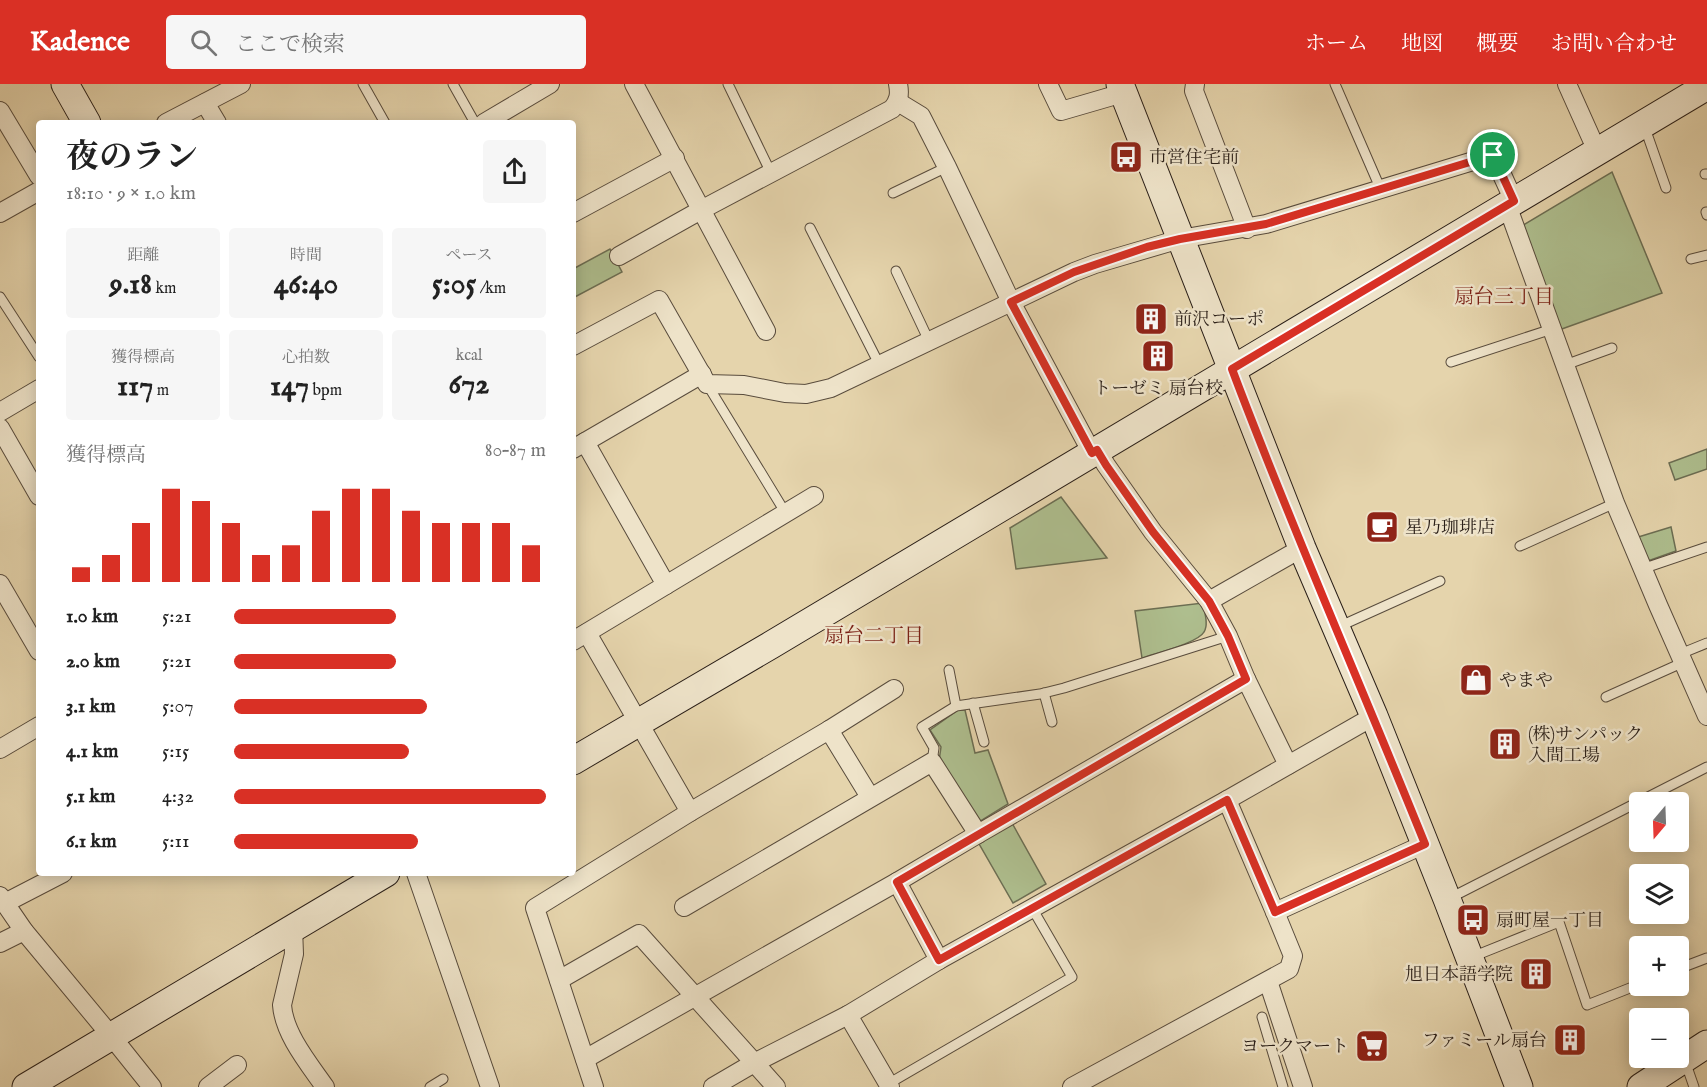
<!DOCTYPE html>
<html lang="ja">
<meta charset="utf-8">
<style>
body{margin:0;font-family:"IM FELL English","Noto Serif JP",serif;background:#f6f6f6;color:#222;height:100vh;display:flex;flex-direction:column;font-size:22px;white-space:nowrap}
*{box-sizing:border-box;margin:0}
p{font-size:20px;color:#767676}
.icon{flex:none;width:33px;height:33px;fill:none;stroke:currentColor;stroke-width:2;stroke-linecap:round;stroke-linejoin:round}
.map{position:relative;flex:1;overflow:hidden}
.details{position:absolute;left:36px;top:36px;width:540px;height:756px;display:flex;flex-direction:column;background:#fff;border-radius:6px;box-shadow:0 3px 15px #0003}
.details>*{flex:none}
.needle{width:39px;rotate:199deg}
.fabs{position:absolute;left:1629px;top:708px;display:grid;gap:12px}
.fabs a{display:grid;place-items:center;width:60px;height:60px;border-radius:6px;background:#fff;box-shadow:0 3px 15px #0003;font-size:30px}
.pin{position:absolute;display:grid;place-items:center;width:51px;height:51px;color:#fff;margin:-26px;border:3px solid #fff;border-radius:50%;box-shadow:0 2px 6px #0007}
.round{display:grid;place-items:center;flex:none;width:63px;height:63px;border-radius:6px;background:#f6f6f6}
.summary{display:flex;align-items:center;justify-content:space-between;height:102px;padding:0 30px}
h1{font-size:33px;font-weight:700;line-height:45px}
.metrics{display:grid;grid-template-columns:repeat(3,1fr);gap:9px;height:102px;padding:6px 30px}
.metrics div{display:grid;align-content:center;border-radius:6px;background:#f6f6f6;text-align:center}
.metrics b{font-size:30px;font-weight:700}
.metrics small{font-size:16px;font-weight:400}
.metrics p{font-size:16px}
.chart{height:168px;padding:12px 30px}
.chart p{display:flex;justify-content:space-between}
.chart svg{width:100%;height:108px;margin-top:6px;stroke:#d93025;stroke-width:6}
ul{padding:0 30px;list-style:none;font-size:20px}
li{display:grid;grid-template-columns:96px 72px 1fr;align-items:center;height:45px}
li i{height:15px;border-radius:8px;background:#d93025}
header{display:flex;align-items:center;gap:36px;box-sizing:border-box;height:84px;padding:0 30px;background:#d93025;color:#fff}
header strong{font-size:28px}
nav{display:flex;gap:33px;margin-inline-start:auto;font-size:21px}
.search{width:420px;height:54px;background:#f6f6f6;display:flex;align-items:center;gap:15px;box-sizing:border-box;padding:0 21px;border-radius:6px;color:#767676;font-size:22px}
.map>svg:first-child{display:block}
.green{fill:#aebe8e;stroke:#6c6e53;stroke-width:1.5}
.lines{fill:none;stroke-linecap:round;stroke-linejoin:round}
.lane-casing{stroke:#594c3d;stroke-width:11}
.street-casing{stroke:#594c3d;stroke-width:20}
.secondary-casing{stroke:#2a1f18;stroke-width:29}
.lane{stroke:#eee3c9;stroke-width:9}
.street{stroke:#eee3c9;stroke-width:18}
.secondary{stroke:#eee3c9;stroke-width:27}
.route-casing{stroke:#fff;stroke-width:12}
.route{stroke:#d93025;stroke-width:8}
.labels{text-anchor:middle;stroke-width:5;stroke-linejoin:round;paint-order:stroke}
.poi-label{font-size:18px;fill:#2a1f18;stroke:#eee3c9;text-anchor:start}
.neighbourhood-label{font-size:20px;fill:#7a1f14;stroke:#eee3c9}
</style>
<header>
<strong>Kadence</strong>
<div class="search"><svg class="icon" aria-label="search" viewBox="0 0 24 24"><circle cx="10" cy="10" r="6"/><path d="M15 15l6 6"/></svg>ここで検索</div>
<nav><a>ホーム</a><a>地図</a><a>概要</a><a>お問い合わせ</a></nav>
</header>
<div class="map">
<svg width="1707" height="1003" viewBox="0 0 1707 1003">
<rect width="100%" height="100%" fill="#e5d4ac"/>
<filter id="stains"><feTurbulence type="fractalNoise" baseFrequency=".00333" numOctaves="4"/><feColorMatrix values="0 0 0 0 .2 0 0 0 0 .09 0 0 0 0 .02 0 0 0 .5 -.17"/></filter>
<radialGradient id="worn" r=".72"><stop offset=".6" stop-color="#630" stop-opacity="0"/><stop offset="1" stop-color="#630" stop-opacity=".3"/></radialGradient>
<g class="green">
<polygon points="1612,88 1662,209 1559,246 1520,143"/>
<polygon points="610,165 622,188 573,214 573,185"/>
<polygon points="1707,365 1707,385 1675,396 1669,379"/>
<polygon points="1061,413 1107,474 1016,485 1010,444"/>
<polygon points="1671,443 1676,467 1645,478 1635,454"/>
<path d="M 1203,519 C 1204,527 1209,540 1204,548 C 1198,559 1156,569 1142,574 L 1135,527 Z"/>
<polygon points="958,626 965,626 975,669 988,666 1008,720 979,738 939,677 941,663 930,646"/>
<polygon points="1012,739 1046,800 1013,819 978,758"/>
</g>
<g class="lines">
<defs>
<g id="lane">
<polyline points="363,0 385,39"/>
<polyline points="453,0 475,39"/>
<polyline points="728,0 771,89"/>
<polyline points="1335,0 1381,106"/>
<polyline points="1645,44 1666,104"/>
<polyline points="1705,90 1707,90"/>
<polyline points="893,109 947,83"/>
<polyline points="1706,128 1707,131"/>
<polyline points="810,144 879,280"/>
<polyline points="1691,175 1707,171"/>
<polyline points="896,187 929,257"/>
<polyline points="0,213 39,273"/>
<polyline points="1451,278 1552,245"/>
<polyline points="1565,281 1612,264"/>
<polyline points="707,300 785,428"/>
<polyline points="1520,462 1615,419"/>
<polyline points="1642,485 1707,463"/>
<polyline points="1338,543 1440,497"/>
<polyline points="1680,570 1707,559"/>
<polyline points="949,586 956,622"/>
<polyline points="1044,609 1052,638"/>
<polyline points="1606,613 1684,578"/>
<polyline points="973,619 984,658"/>
<polyline points="932,678 934,664 922,643 956,622 1040,610 1064,604 1228,552"/>
<polyline points="1450,814 1707,683"/>
<polyline points="1472,873 1559,838 1587,921 1640,900"/>
<polyline points="1678,885 1707,874"/>
<polyline points="1262,933 1283,1003"/>
<polyline points="1685,977 1694,1003"/>
<polyline points="888,1000 1072,893 1032,824"/>
<polyline points="430,1003 443,995"/>
</g>
<g id="street">
<polyline points="634,0 766,247"/>
<polyline points="1048,0 1061,27 1123,9"/>
<polyline points="1195,0 1194,7 1247,145"/>
<polyline points="1567,0 1597,67"/>
<polyline points="898,18 921,32 947,83 1011,218 1092,369"/>
<polyline points="205,19 217,39"/>
<polyline points="0,27 39,92"/>
<polyline points="166,39 241,0"/>
<polyline points="484,39 550,0"/>
<polyline points="1507,121 1615,419 1658,521 1707,632"/>
<polyline points="0,129 39,107"/>
<polyline points="573,129 675,74"/>
<path d="M 619,172 L 701,126 L 892,25 C 899,17 900,10 898,0"/>
<polyline points="573,262 659,216 707,300 744,301 785,309 806,310 831,304 1074,188 1095,180 1180,155 1266,140 1493,71 1514,117"/>
<polyline points="0,328 39,305"/>
<polyline points="0,344 39,412"/>
<polyline points="573,365 702,290"/>
<polyline points="1097,366 1106,381 1153,448 1209,517 1228,552 1246,595 1288,681"/>
<polyline points="0,500 39,567"/>
<polyline points="666,501 814,412"/>
<polyline points="1209,517 1302,464"/>
<polyline points="587,549 690,728"/>
<polyline points="573,557 666,501 585,358"/>
<polyline points="829,646 870,713"/>
<polyline points="0,665 39,642"/>
<polyline points="416,789 490,1003"/>
<polyline points="897,798 939,876"/>
<polyline points="0,812 24,847 112,953 152,1003"/>
<polyline points="5,819 63,789"/>
<polyline points="684,823 932,678 978,750"/>
<polyline points="1275,828 1425,760"/>
<path d="M 293,843 L 294,870 L 282,921 C 284,950 309,980 325,1003"/>
<polyline points="0,859 24,847"/>
<polyline points="559,896 639,850 776,1003"/>
<polyline points="1268,897 1303,1003"/>
<polyline points="848,931 890,1003"/>
<polyline points="585,975 897,798 978,750 1246,595"/>
<polyline points="208,1003 237,981"/>
<polyline points="594,1003 535,824 690,728 829,646 894,605"/>
<polyline points="713,1003 754,979 848,931 939,876 1227,716 1374,632"/>
<polyline points="1072,1003 1289,885 1293,872 1275,828 1227,716"/>
</g>
<g id="secondary">
<polyline points="65,0 87,39"/>
<polyline points="1120,0 1302,464 1374,632 1447,815 1519,1003"/>
<polyline points="573,677 771,561 1707,2"/>
<polyline points="26,1003 386,789"/>
<polyline points="1641,1003 1707,960"/>
</g>
</defs>
<use href="#lane" class="lane-casing"/>
<use href="#street" class="street-casing"/>
<use href="#secondary" class="secondary-casing"/>
<use href="#lane" class="lane"/>
<use href="#street" class="street"/>
<use href="#secondary" class="secondary"/>
</g>
<g class="lines">
<defs>
<path id="route" d="M 1493,71 L 1514,117 L 1232,285 C 1292,445 1361,601 1425,760 L 1275,828 L 1227,716 L 939,876 L 897,798 L 1246,595 L 1228,552 L 1209,517 L 1153,448 L 1106,381 L 1097,366 L 1092,369 L 1011,218 L 1074,188 L 1147,163 L 1180,155 L 1266,140 Z"/>
</defs>
<use href="#route" class="route-casing"/>
<use href="#route" class="route"/>
</g>
<defs>
<symbol id="bus-square" viewBox="-11 -11 22 22"><rect x="-9" y="-9" width="18" height="18" rx="4" fill="#8f2418" stroke="#eee3c9"/><path d="M-5-6H5V4H4V6H2V4H-2V6H-4V4H-5ZM-3.5-4V0h7V-4ZM-3.5 1.2v1.5H-2V1.2ZM2 1.2v1.5H3.5V1.2Z" fill="#fff"/></symbol>
<symbol id="building-square" viewBox="-11 -11 22 22"><rect x="-9" y="-9" width="18" height="18" rx="4" fill="#8f2418" stroke="#eee3c9"/><path d="M-4-6H4V6H1V3H-1V6H-4ZM-2.5-4.3h1.7v1.8h-1.7ZM.8-4.3h1.7v1.8H.8ZM-2.5-1h1.7V.8h-1.7ZM.8-1h1.7V.8H.8Z" fill="#fff"/></symbol>
<symbol id="cafe-square" viewBox="-11 -11 22 22"><rect x="-9" y="-9" width="18" height="18" rx="4" fill="#8f2418" stroke="#eee3c9"/><path d="M-5.5-4.5H6V0H3Q3 3.5 0 3.5H-2.5Q-5.5 3.5-5.5 0ZM3-3.2v2h1.7v-2ZM-6 4.5H4V6H-6Z" fill="#fff"/></symbol>
<symbol id="shop-square" viewBox="-11 -11 22 22"><rect x="-9" y="-9" width="18" height="18" rx="4" fill="#8f2418" stroke="#eee3c9"/><path d="M-5-2.5h2.3a2.7 3.5 0 0 1 5.4 0H5L5.5 6h-11ZM-1.5-2.5h3a1.5 2.3 0 0 0-3 0Z" fill="#fff"/></symbol>
<symbol id="supermarket-square" viewBox="-11 -11 22 22"><rect x="-9" y="-9" width="18" height="18" rx="4" fill="#8f2418" stroke="#eee3c9"/><path d="M-6-5.5h2.5l.6 2H6L4.5 2H-2.5L-4.4-4H-6ZM-1.5 3.2a1.3 1.3 0 1 0 .1 0ZM3 3.2a1.3 1.3 0 1 0 .1 0Z" fill="#fff"/></symbol>
</defs>
<g fill-rule="evenodd">
<use href="#bus-square" x="1107" y="54" width="38" height="38"/>
<use href="#building-square" x="1132" y="216" width="38" height="38"/>
<use href="#building-square" x="1139" y="253" width="38" height="38"/>
<use href="#cafe-square" x="1363" y="424" width="38" height="38"/>
<use href="#shop-square" x="1457" y="577" width="38" height="38"/>
<use href="#building-square" x="1486" y="641" width="38" height="38"/>
<use href="#bus-square" x="1454" y="817" width="38" height="38"/>
<use href="#building-square" x="1517" y="871" width="38" height="38"/>
<use href="#building-square" x="1551" y="937" width="38" height="38"/>
<use href="#supermarket-square" x="1353" y="943" width="38" height="38"/>
</g>
<g class="labels">
<g class="poi-label">
<text x="1149" y="79">市営住宅前</text>
<text x="1174" y="241">前沢コーポ</text>
<text x="1158" y="310" text-anchor="middle">トーゼミ 扇台校</text>
<text x="1405" y="449">星乃珈琲店</text>
<text x="1499" y="602">やまや</text>
<text x="1528" y="656">(株)サンパック<tspan x="1528" dy="21">入間工場</tspan></text>
<text x="1496" y="842">扇町屋一丁目</text>
<text x="1513" y="896" text-anchor="end">旭日本語学院</text>
<text x="1547" y="962" text-anchor="end">ファミール扇台</text>
<text x="1349" y="968" text-anchor="end">ヨークマート</text>
</g>
<g class="neighbourhood-label">
<text x="1504" y="219">扇台三丁目</text>
<text x="874" y="558">扇台二丁目</text>
</g>
</g>
<rect width="100%" height="100%" filter="url(#stains)"/>
<rect width="100%" height="100%" fill="url(#worn)"/>
</svg>
<div class="fabs">
<a><svg class="needle" viewBox="-14 -14 28 28"><path d="M0-13l5 13h-10z" fill="#e53935"/><path d="M0 13l5-13h-10z" fill="#767676"/></svg></a>
<a><svg class="icon" aria-label="layers" viewBox="0 0 24 24"><path d="M12 4l9 5-9 5-9-5zM3 14l9 5 9-5"/></svg></a>
<a>+</a>
<a>−</a>
</div>
<div class="pin" style="left:1493px;top:71px;background:#1e9e55"><svg class="icon" aria-label="arrive" viewBox="0 0 24 24"><path d="M6 21V4h12l-3 4 3 4H6"/></svg></div>
<section class="details">
<div class="summary"><div><h1>夜のラン</h1><p>18:10 · 9 × 1.0 km</p></div><a class="round"><svg class="icon" aria-label="share" viewBox="0 0 24 24"><path d="M12 15V3M7 8l5-5 5 5M5 13v7h14v-7"/></svg></a></div>
<div class="metrics">
<div><p>距離</p><b>9.18<small> km</small></b></div>
<div><p>時間</p><b>46:40</b></div>
<div><p>ペース</p><b>5:05<small> /km</small></b></div>
</div>
<div class="metrics">
<div><p>獲得標高</p><b>117<small> m</small></b></div>
<div><p>心拍数</p><b>147<small> bpm</small></b></div>
<div><p>kcal</p><b>672</b></div>
</div>
<div class="chart"><p><span>獲得標高</span>80–87 m</p>
<svg viewBox="0 0 160 44" preserveAspectRatio="none"><path d="M5 44V38M15 44V33M25 44V20M35 44V6M45 44V11M55 44V20M65 44V33M75 44V29M85 44V15M95 44V6M105 44V6M115 44V15M125 44V20M135 44V20M145 44V20M155 44V29"/></svg>
</div>
<ul>
<li><b>1.0 km</b>5:21<i style="width:52%"></i></li>
<li><b>2.0 km</b>5:21<i style="width:52%"></i></li>
<li><b>3.1 km</b>5:07<i style="width:62%"></i></li>
<li><b>4.1 km</b>5:15<i style="width:56%"></i></li>
<li><b>5.1 km</b>4:32<i style="width:100%"></i></li>
<li><b>6.1 km</b>5:11<i style="width:59%"></i></li>
</ul>
</section>
</div>
